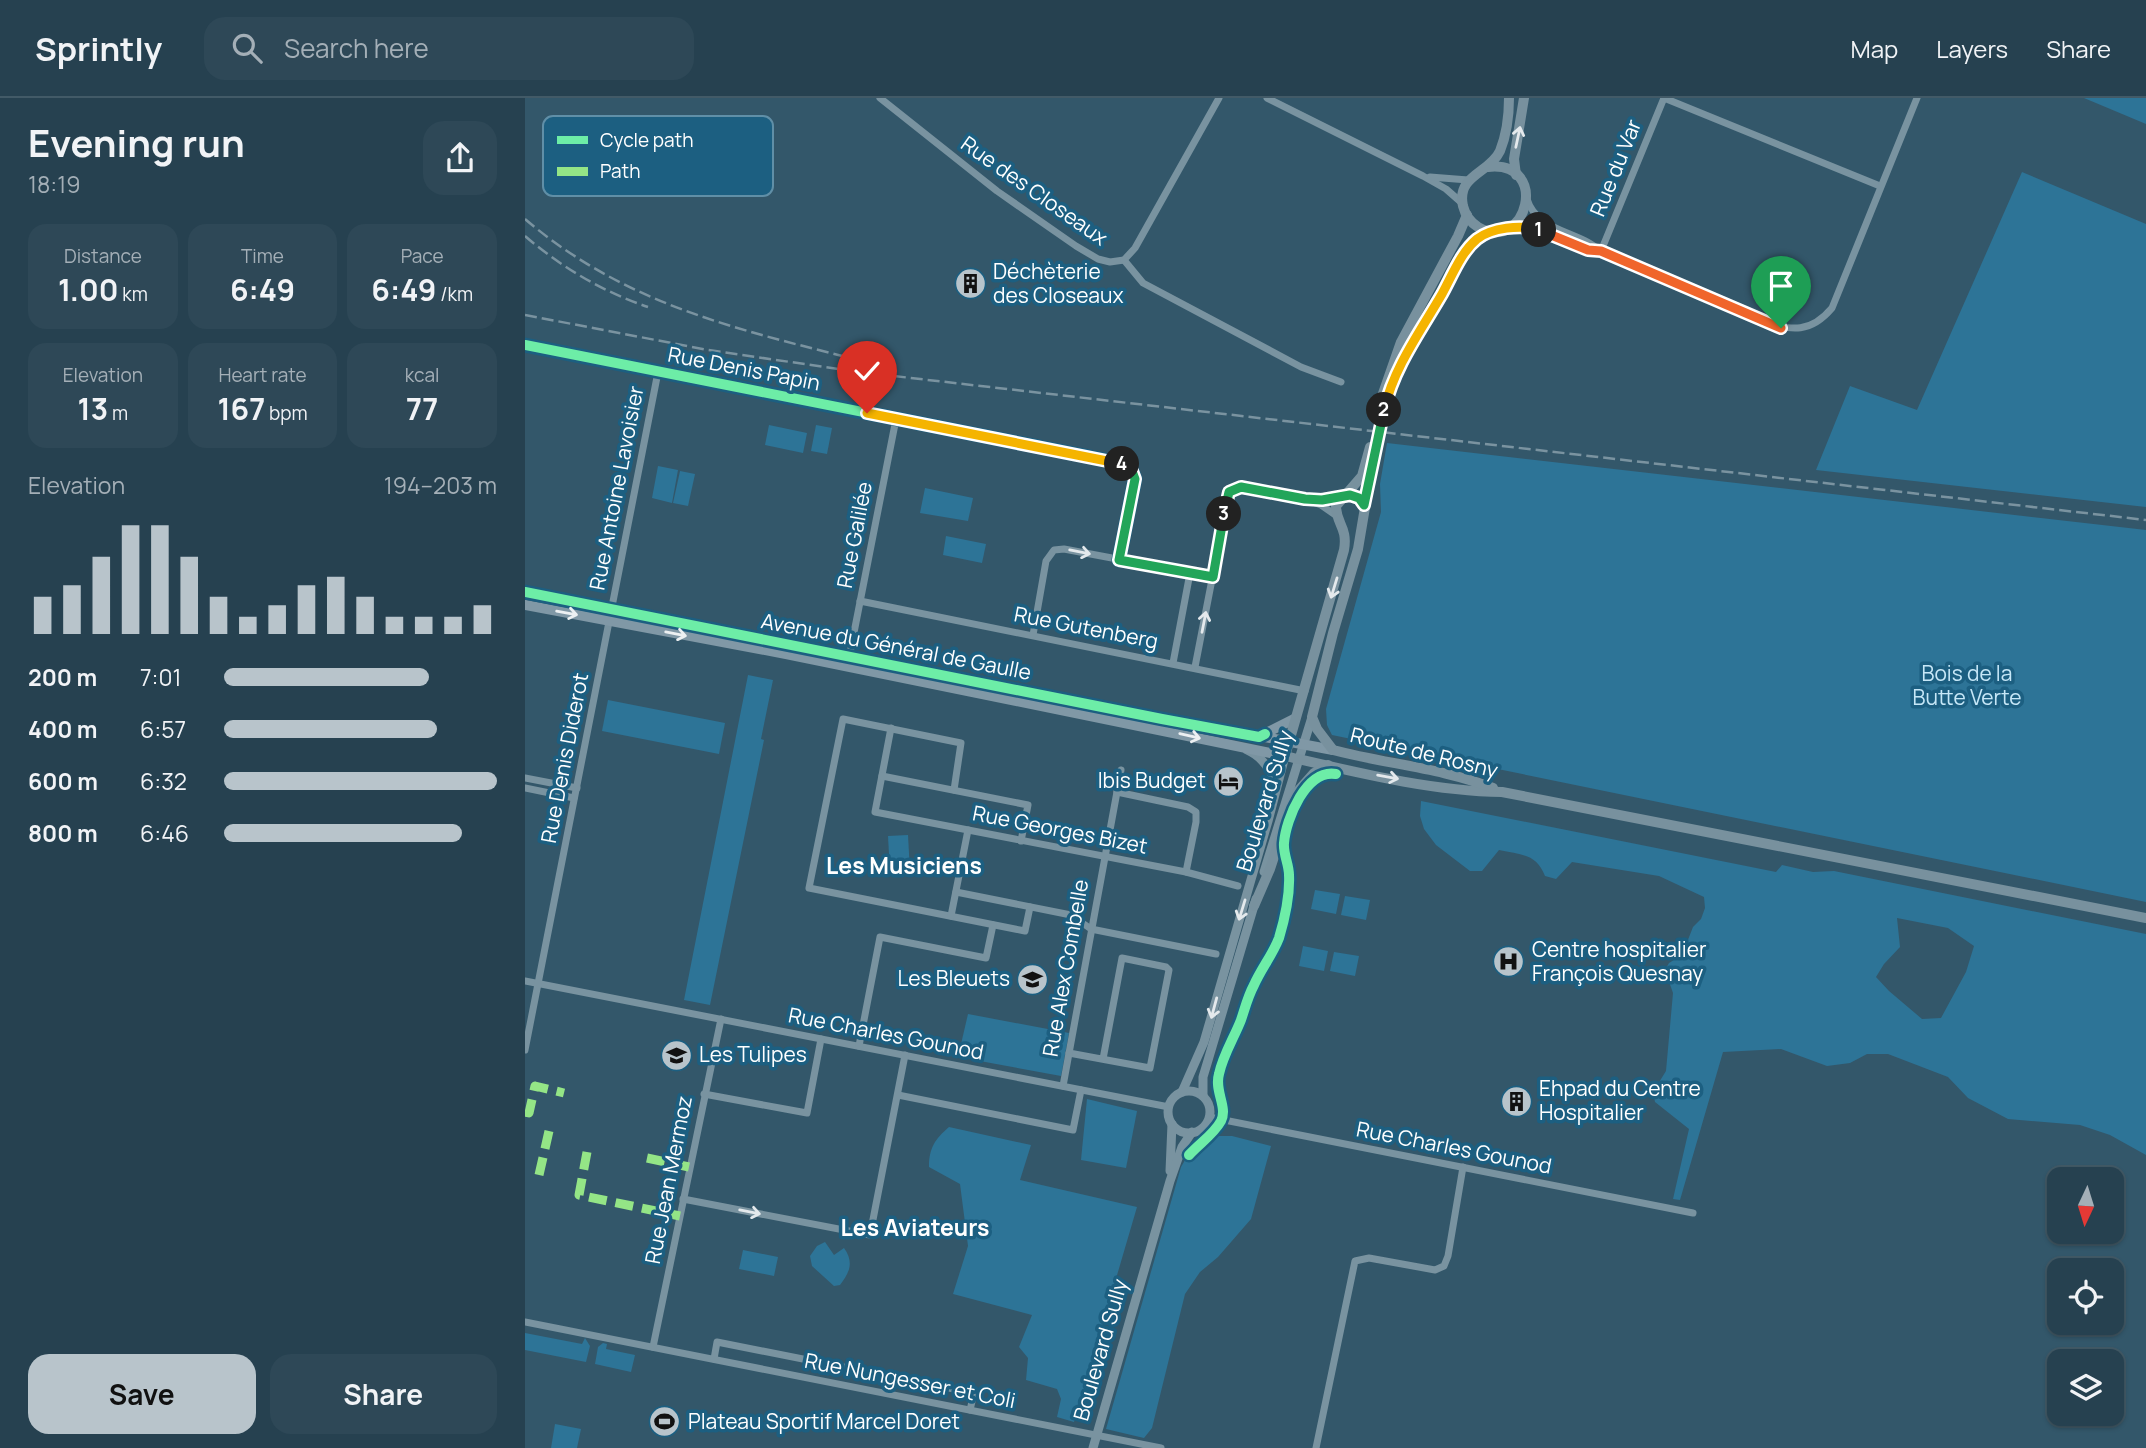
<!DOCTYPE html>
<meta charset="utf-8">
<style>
body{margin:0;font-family:Manrope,sans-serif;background:#2e4857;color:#f1f3f6;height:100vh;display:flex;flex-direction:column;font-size:26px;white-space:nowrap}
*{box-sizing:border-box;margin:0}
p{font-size:23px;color:#a4afb7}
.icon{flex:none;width:38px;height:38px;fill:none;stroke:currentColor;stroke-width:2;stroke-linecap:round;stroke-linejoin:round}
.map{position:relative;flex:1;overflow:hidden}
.sheet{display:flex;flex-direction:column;background:#264150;width:525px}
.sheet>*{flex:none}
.needle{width:46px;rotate:184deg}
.buttons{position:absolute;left:1522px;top:1069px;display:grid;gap:14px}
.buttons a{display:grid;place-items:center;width:77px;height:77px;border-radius:14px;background:#264150;box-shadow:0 2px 5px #0004,0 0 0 2px #425a67;font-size:35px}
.pin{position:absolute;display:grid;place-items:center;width:60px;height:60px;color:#fff;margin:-72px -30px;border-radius:50% 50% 50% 0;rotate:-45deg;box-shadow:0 0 7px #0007}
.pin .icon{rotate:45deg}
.km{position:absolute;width:35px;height:35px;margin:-18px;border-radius:50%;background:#222;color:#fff;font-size:19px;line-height:35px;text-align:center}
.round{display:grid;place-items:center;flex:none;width:74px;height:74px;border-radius:21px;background:#2e4857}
.head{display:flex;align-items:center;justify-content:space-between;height:119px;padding:0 28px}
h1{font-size:38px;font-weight:700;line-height:52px}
.figures{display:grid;grid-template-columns:repeat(3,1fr);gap:10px;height:119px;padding:7px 28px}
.figures div{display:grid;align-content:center;border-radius:18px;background:#2e4857;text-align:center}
.figures b{font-size:30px;font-weight:700}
.figures small{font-size:19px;font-weight:400}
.figures p{font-size:19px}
.chart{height:196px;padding:14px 28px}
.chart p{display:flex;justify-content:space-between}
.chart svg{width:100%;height:126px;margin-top:7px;stroke:#b8c4cb;stroke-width:6}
.primary-button{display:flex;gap:14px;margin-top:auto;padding:14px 28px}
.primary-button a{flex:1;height:80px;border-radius:21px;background:#b8c4cb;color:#111;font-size:28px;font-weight:700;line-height:80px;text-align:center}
.primary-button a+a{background:#2e4857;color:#f1f3f6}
ul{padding:0 28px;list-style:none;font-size:23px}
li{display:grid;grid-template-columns:112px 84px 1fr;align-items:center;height:52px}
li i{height:18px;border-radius:9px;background:#b8c4cb}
header{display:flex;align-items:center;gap:42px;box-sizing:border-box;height:98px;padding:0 35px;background:#264150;border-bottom:2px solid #425a67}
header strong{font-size:33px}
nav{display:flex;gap:38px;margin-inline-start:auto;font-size:24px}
.search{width:490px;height:63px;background:#2e4857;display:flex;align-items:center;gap:18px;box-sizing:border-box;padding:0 24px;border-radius:21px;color:#a4afb7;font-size:26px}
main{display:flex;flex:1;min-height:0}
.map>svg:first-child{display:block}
.green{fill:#2d7497;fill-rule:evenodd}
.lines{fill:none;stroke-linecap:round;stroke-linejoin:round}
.minor{stroke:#7993a0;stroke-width:7}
.tertiary{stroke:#7993a0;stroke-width:9}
.secondary{stroke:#8098a6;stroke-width:10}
.primary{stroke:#78919e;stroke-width:10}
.rail{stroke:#7a93a0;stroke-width:2.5;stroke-dasharray:12 5;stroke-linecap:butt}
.primary-bridge{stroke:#78919e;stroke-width:10}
.quiet{stroke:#94e586;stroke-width:9;stroke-dasharray:18 9;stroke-linecap:butt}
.cycleway-casing{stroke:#1c5f81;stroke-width:15}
.cycleway{stroke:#6deda7;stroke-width:10}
.oneway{stroke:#e4e9ec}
.oneway2{stroke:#ecf0f2}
.split-1-casing{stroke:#fff;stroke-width:14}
.split-2-casing{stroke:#fff;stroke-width:14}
.split-3-casing{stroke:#fff;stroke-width:14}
.split-4-casing{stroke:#fff;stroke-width:14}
.split-5-casing{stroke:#fff;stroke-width:14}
.split-1{stroke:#f0652b;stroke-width:9}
.split-2{stroke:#f5b400;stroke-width:9}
.split-3{stroke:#22a559;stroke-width:9}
.split-4{stroke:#22a559;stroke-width:9}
.split-5{stroke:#f5b400;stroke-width:9}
.labels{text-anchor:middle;stroke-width:7;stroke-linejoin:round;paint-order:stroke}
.street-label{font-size:21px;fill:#fff;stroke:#1c5f81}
.poi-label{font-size:21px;fill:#fff;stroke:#1c5f81;text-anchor:start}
.park-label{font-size:21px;fill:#c6e7f7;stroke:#1c5f81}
.neighbourhood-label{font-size:23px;font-weight:bold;fill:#fff;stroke:#1c5f81}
.key{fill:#1c5f81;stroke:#608fa7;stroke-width:2}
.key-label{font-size:19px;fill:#fff}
</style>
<header>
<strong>Sprintly</strong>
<div class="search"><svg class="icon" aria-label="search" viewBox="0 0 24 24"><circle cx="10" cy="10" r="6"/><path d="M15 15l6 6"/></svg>Search here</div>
<nav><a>Map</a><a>Layers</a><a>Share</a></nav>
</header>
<main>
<section class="sheet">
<div class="head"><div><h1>Evening run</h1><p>18:19</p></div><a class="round"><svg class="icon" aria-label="share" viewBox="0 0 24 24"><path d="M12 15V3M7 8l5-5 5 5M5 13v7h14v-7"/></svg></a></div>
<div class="figures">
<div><p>Distance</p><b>1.00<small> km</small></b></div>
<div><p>Time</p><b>6:49</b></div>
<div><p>Pace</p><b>6:49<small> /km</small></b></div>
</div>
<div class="figures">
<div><p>Elevation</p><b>13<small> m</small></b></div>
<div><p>Heart rate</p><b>167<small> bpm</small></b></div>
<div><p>kcal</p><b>77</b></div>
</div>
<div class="chart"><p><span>Elevation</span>194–203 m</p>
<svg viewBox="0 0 160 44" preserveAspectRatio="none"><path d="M5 44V31M15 44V27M25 44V17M35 44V6M45 44V6M55 44V17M65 44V31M75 44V38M85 44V34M95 44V27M105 44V24M115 44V31M125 44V38M135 44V38M145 44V38M155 44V34"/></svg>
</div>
<ul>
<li><b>200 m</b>7:01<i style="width:75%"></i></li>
<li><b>400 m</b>6:57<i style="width:78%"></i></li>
<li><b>600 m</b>6:32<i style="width:100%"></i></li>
<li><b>800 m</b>6:46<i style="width:87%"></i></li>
</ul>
<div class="primary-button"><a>Save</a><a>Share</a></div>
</section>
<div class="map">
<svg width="1621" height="1350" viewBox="0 0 1621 1350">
<rect width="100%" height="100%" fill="#33576a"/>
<g class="green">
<polygon points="1559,0 1621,0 1621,26"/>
<polygon points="1497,74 1621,126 1621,409 1291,372 1325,288 1392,312"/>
<polygon points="244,327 282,335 278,355 240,347"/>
<polygon points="291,327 307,330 302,356 286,353"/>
<polygon points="862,345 1621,432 1621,804 807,637 802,627 801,611 856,414 855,386"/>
<polygon points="133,368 153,372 147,405 127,400"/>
<polygon points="155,373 170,376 163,408 148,405"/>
<polygon points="400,390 448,400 443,423 395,415"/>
<polygon points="421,438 461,446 457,465 418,457"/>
<polygon points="223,577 248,582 236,641 239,642 185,907 159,902"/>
<polygon points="83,602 200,625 194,656 77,633"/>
<path d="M 896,703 L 1251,774 L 1257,767 L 1288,774 L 1309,773 L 1621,836 L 1621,1057 L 1585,1037 L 1555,1027 L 1483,1021 L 1443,1000 L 1423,979 L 1363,956 L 1342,956 L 1325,965 L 1302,968 L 1256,951 L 1198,954 L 1155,1102 L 1148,1101 L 1164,1031 L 1130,1004 L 1128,994 L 1141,973 L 1148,895 L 1140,872 L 1144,865 L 1157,857 L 1168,829 L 1176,821 L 1180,810 L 1179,799 L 1134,778 L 1047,764 L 1031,781 L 1020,778 C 1011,755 996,757 974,752 L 957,773 L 945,773 L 911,747 L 899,731 L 895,718 ZM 1372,820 L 1423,830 L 1449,848 L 1441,874 L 1416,920 L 1397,921 L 1364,893 L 1351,879 L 1359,866 L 1375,849 Z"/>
<polygon points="383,737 385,774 365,775 363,738"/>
<polygon points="790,792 815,796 811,816 786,811"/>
<polygon points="820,798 845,802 841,822 816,817"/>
<polygon points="778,848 803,853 799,873 774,868"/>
<polygon points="809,854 834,858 830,878 805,873"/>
<polygon points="443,916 544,935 536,978 433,959"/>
<polygon points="562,1001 612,1013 601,1070 556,1062"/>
<path d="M 424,1029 L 506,1047 L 495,1082 L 612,1109 L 549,1324 L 532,1319 L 536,1301 L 532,1291 L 501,1282 L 503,1260 L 494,1249 L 507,1217 L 428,1196 L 443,1148 L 435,1086 L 404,1069 C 404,1050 410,1041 424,1029 Z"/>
<polygon points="677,1038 707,1038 746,1048 726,1121 693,1159 675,1174 660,1196 627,1330 619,1340 581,1331 656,1069 670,1045"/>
<path d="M 300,1144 L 309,1157 L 319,1150 C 329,1164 325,1174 315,1187 L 309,1188 L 287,1168 L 285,1158 L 292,1148 Z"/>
<polygon points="218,1152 253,1159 249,1178 214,1171"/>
<polygon points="0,1235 57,1246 60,1240 65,1248 61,1264 0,1252"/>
<polygon points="78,1245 82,1246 81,1251 110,1257 106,1274 70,1266 73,1249"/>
<polygon points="30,1326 56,1331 52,1350 26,1350"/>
</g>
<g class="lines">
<g class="minor">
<polyline points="355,0 472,93 551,148 573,161 585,164 599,162 610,150 694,0"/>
<polyline points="742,0 898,78 921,91 937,105"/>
<polyline points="1139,0 1355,88"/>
<polyline points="905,79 943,82"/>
<path d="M 1002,101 C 1012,134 1053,132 1075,153"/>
<path d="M 985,129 C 1018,127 1044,150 1076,153 L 1238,224 C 1267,233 1286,235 1307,210 L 1392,0"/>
<polyline points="1076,153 1139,0"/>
<polyline points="599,162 618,185 776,269 816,284"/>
<polyline points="0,247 595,365 607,373 610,381 594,462"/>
<polyline points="788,402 816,400"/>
<polyline points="335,503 780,593"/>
<polyline points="508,537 521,463 529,452 539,451 688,479"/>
<polyline points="324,560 371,321"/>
<polyline points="648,565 665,475"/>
<polyline points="670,569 704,394 716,389 780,401 796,407 812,418"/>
<polyline points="366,630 350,714 661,774 713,788"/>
<polyline points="357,678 503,707 496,743"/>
<polyline points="0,680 52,690"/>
<polyline points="0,690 49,700"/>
<polyline points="429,692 436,645 318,621 284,790 500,833 505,809"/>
<polyline points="592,694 663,709 671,714 671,724 661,774"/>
<polyline points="431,794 546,817 566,831 691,856"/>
<polyline points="426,818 443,732"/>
<polyline points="0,883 644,1009"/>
<polyline points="334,948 355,839 461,860 468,827"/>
<polyline points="0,952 133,274"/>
<polyline points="544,955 625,970 644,872 641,869 597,860 578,961"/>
<polyline points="538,988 596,672"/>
<polyline points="179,996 282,1015 296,941"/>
<polyline points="373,997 548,1032 556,992"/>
<polyline points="684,1019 1168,1115"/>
<polyline points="158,1101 345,1137 380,957"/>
<polyline points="0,1224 636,1350"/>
<polyline points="128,1249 196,921"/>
<polyline points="189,1261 192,1244 449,1295 445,1312"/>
<polyline points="791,1350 830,1163 844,1160 910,1172 919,1168 923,1158 938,1069"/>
</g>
<g class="tertiary">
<path d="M 722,652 C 738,659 745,672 752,686"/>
<polyline points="739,774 787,619"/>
<circle cx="664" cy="1014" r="21"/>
<polyline points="657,994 679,944 743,723 760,658"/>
<polyline points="678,998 678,979 684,959 731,801"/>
<polyline points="645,1073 647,1026"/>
<polyline points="568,1350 645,1083 657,1049 667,1034"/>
</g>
<g class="secondary">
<polyline points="0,494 426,580 808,652"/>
<polyline points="0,507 261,556 760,658"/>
<polyline points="735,638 769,621"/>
</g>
<g class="primary">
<path d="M 963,69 C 1026,62 1002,157 953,129 C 945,124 940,116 938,108 C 931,77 965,75 975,53 C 981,38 984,17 984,0"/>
<polyline points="991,77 989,61 999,0"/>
<polyline points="870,276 942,151 964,133"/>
<polyline points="853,310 876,244 933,138 942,117"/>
<path d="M 845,349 L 837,378 L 811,408 C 811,426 823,429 819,452 L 760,658 C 830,674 905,693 977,694 L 1621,820"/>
<path d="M 847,368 L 833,451 L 808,535 L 787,619 L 792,631 L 808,652 C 861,666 917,670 968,690"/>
<polyline points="729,808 745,771 764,713 773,693 789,675 803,667"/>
</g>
<g class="rail">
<path d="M 0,121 C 108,213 227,234 360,269"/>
<path d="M 0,138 C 36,169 78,194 123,209"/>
<polyline points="0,217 183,252 334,274 1621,422"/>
</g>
<polyline class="primary-bridge" points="851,348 860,308"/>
<g class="quiet">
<polyline points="0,1014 4,1015 10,988 39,995"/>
<polyline points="62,1054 54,1097 155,1118"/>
<polyline points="122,1060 164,1069"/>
<polyline points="14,1077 24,1033 31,1035"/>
</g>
<defs>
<g id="cycleway">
<polyline points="0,247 595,365 607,373 610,381 594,462"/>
<polyline points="0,494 637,621 734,639 740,636"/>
<path d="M 664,1057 C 675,1045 689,1036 696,1023 C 703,1009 689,993 694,976 C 698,957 709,940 716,922 C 720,910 723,898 729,887 C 736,871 748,856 754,840 C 760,820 765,797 764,777 C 764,766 758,756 759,745 C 761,721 781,671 811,676"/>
</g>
</defs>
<use href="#cycleway" class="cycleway-casing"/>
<use href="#cycleway" class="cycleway"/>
</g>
<defs><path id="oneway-shaft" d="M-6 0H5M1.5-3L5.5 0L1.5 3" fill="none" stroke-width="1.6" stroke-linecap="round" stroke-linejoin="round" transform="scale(1.75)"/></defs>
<g class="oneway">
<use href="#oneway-shaft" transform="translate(993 39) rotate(-78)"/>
<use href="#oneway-shaft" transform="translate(555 454) rotate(11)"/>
<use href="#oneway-shaft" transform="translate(809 490) rotate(107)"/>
<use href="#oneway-shaft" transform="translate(679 524) rotate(-79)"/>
<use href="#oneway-shaft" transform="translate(863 679) rotate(10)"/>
<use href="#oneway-shaft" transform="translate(717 812) rotate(107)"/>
<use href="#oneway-shaft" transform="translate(689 910) rotate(105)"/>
<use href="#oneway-shaft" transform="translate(225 1114) rotate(11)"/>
</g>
<g class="oneway2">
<use href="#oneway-shaft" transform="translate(42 515) rotate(10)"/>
<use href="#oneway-shaft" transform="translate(151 536) rotate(11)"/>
<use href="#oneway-shaft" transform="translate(665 638) rotate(13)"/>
</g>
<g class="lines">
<defs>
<polyline id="split-1" points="1014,132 1063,152 1076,153 1256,230"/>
<path id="split-2" d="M 859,312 C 869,269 895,234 917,196 C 927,178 936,154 952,141 C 966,130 996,126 1014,132"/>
<polyline id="split-3" points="699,416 704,394 716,389 780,401 797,402 825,397 834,400 839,407 859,312"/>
<polyline id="split-4" points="597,366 607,373 610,381 594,462 688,479 699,416"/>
<polyline id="split-5" points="342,315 597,366"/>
</defs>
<use href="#split-1" class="split-1-casing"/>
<use href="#split-2" class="split-2-casing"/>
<use href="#split-3" class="split-3-casing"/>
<use href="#split-4" class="split-4-casing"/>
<use href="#split-5" class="split-5-casing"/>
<use href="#split-1" class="split-1"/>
<use href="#split-2" class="split-2"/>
<use href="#split-3" class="split-3"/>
<use href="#split-4" class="split-4"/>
<use href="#split-5" class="split-5"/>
</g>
<defs>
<symbol id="building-disc" viewBox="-11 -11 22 22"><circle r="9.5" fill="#b8c4cb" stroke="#1c5f81"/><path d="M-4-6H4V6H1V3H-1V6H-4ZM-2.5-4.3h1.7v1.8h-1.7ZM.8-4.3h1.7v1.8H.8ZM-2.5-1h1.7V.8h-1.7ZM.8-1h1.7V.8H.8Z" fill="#111"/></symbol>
<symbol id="hotel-disc" viewBox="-11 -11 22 22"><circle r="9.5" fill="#b8c4cb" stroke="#1c5f81"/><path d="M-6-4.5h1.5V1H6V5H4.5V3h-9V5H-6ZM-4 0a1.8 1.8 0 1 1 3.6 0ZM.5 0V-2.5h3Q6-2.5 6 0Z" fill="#111"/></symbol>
<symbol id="hospital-disc" viewBox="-11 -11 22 22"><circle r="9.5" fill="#b8c4cb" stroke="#1c5f81"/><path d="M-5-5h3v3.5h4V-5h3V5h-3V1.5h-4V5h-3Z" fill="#111"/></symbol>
<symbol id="school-disc" viewBox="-11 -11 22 22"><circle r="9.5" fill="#b8c4cb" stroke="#1c5f81"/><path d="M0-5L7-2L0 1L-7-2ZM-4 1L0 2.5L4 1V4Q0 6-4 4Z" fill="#111"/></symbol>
<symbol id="stadium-disc" viewBox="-11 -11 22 22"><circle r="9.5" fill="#b8c4cb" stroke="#1c5f81"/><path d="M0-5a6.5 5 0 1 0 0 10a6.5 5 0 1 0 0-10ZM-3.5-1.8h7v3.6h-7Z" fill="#111"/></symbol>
</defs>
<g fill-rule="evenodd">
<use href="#building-disc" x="428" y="168" width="35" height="35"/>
<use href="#hotel-disc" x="686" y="666" width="35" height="35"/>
<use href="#hospital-disc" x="966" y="846" width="35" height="35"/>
<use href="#school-disc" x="490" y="864" width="35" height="35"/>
<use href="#school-disc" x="134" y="940" width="35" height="35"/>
<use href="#building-disc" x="974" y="986" width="35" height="35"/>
<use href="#stadium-disc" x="122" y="1306" width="35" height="35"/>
</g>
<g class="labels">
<g class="street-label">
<text transform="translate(1091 70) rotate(-68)" y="7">Rue du Var</text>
<text transform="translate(509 93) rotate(35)" y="7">Rue des Closeaux</text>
<text transform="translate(219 271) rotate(11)" y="7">Rue Denis Papin</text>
<text transform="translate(92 390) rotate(-79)" y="7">Rue Antoine Lavoisier</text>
<text transform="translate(330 437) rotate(-79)" y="7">Rue Galilée</text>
<text transform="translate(561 530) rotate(11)" y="7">Rue Gutenberg</text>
<text transform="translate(371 549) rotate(11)" y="7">Avenue du Général de Gaulle</text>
<text transform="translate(899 655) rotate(14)" y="7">Route de Rosny</text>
<text transform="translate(40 660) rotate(-79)" y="7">Rue Denis Diderot</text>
<text transform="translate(740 703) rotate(-73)" y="7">Boulevard Sully</text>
<text transform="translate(535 732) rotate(11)" y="7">Rue Georges Bizet</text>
<text transform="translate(541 870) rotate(-80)" y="7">Rue Alex Combelle</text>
<text transform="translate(361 936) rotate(11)" y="7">Rue Charles Gounod</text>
<text transform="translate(929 1050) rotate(11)" y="7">Rue Charles Gounod</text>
<text transform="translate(144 1082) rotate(-79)" y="7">Rue Jean Mermoz</text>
<text transform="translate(576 1252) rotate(-74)" y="7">Boulevard Sully</text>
<text transform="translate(385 1283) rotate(11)" y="7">Rue Nungesser et Coli</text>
</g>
<g class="poi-label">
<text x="468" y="181">Déchèterie<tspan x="468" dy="24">des Closeaux</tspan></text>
<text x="681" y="690" text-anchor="end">Ibis Budget</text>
<text x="1007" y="859">Centre hospitalier<tspan x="1007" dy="24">François Quesnay</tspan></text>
<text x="485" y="888" text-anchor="end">Les Bleuets</text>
<text x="174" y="964">Les Tulipes</text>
<text x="1014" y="998">Ehpad du Centre<tspan x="1014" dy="24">Hospitalier</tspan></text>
<text x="163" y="1331">Plateau Sportif Marcel Doret</text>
</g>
<g class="park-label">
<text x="1442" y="583">Bois de la<tspan x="1442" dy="24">Butte Verte</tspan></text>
</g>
<g class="neighbourhood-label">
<text x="379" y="776">Les Musiciens</text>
<text x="390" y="1138">Les Aviateurs</text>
</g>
</g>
<rect x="18" y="18" width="230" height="80" rx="10" class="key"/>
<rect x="32" y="38" width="31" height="8" fill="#6deda7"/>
<rect x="32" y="69" width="31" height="9" fill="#94e586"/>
<g class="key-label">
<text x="75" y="49">Cycle path</text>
<text x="75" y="80">Path</text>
</g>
</svg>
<div class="buttons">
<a><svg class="needle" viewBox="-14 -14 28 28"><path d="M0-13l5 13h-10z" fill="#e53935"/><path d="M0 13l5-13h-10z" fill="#a4afb7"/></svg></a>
<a><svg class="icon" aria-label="locate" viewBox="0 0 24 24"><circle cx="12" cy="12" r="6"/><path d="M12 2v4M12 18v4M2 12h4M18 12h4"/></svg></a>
<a><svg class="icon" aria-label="layers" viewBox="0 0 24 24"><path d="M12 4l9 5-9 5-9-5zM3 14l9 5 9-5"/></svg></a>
</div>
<div class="pin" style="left:1256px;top:230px;background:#1e9e55"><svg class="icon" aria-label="arrive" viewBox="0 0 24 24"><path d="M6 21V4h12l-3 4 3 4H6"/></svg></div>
<div class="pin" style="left:342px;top:315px;background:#d93025"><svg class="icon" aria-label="check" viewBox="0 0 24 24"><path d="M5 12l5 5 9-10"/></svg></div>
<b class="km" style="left:1014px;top:132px">1</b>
<b class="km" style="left:859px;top:312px">2</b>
<b class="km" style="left:699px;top:416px">3</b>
<b class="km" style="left:597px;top:366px">4</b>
</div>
</main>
